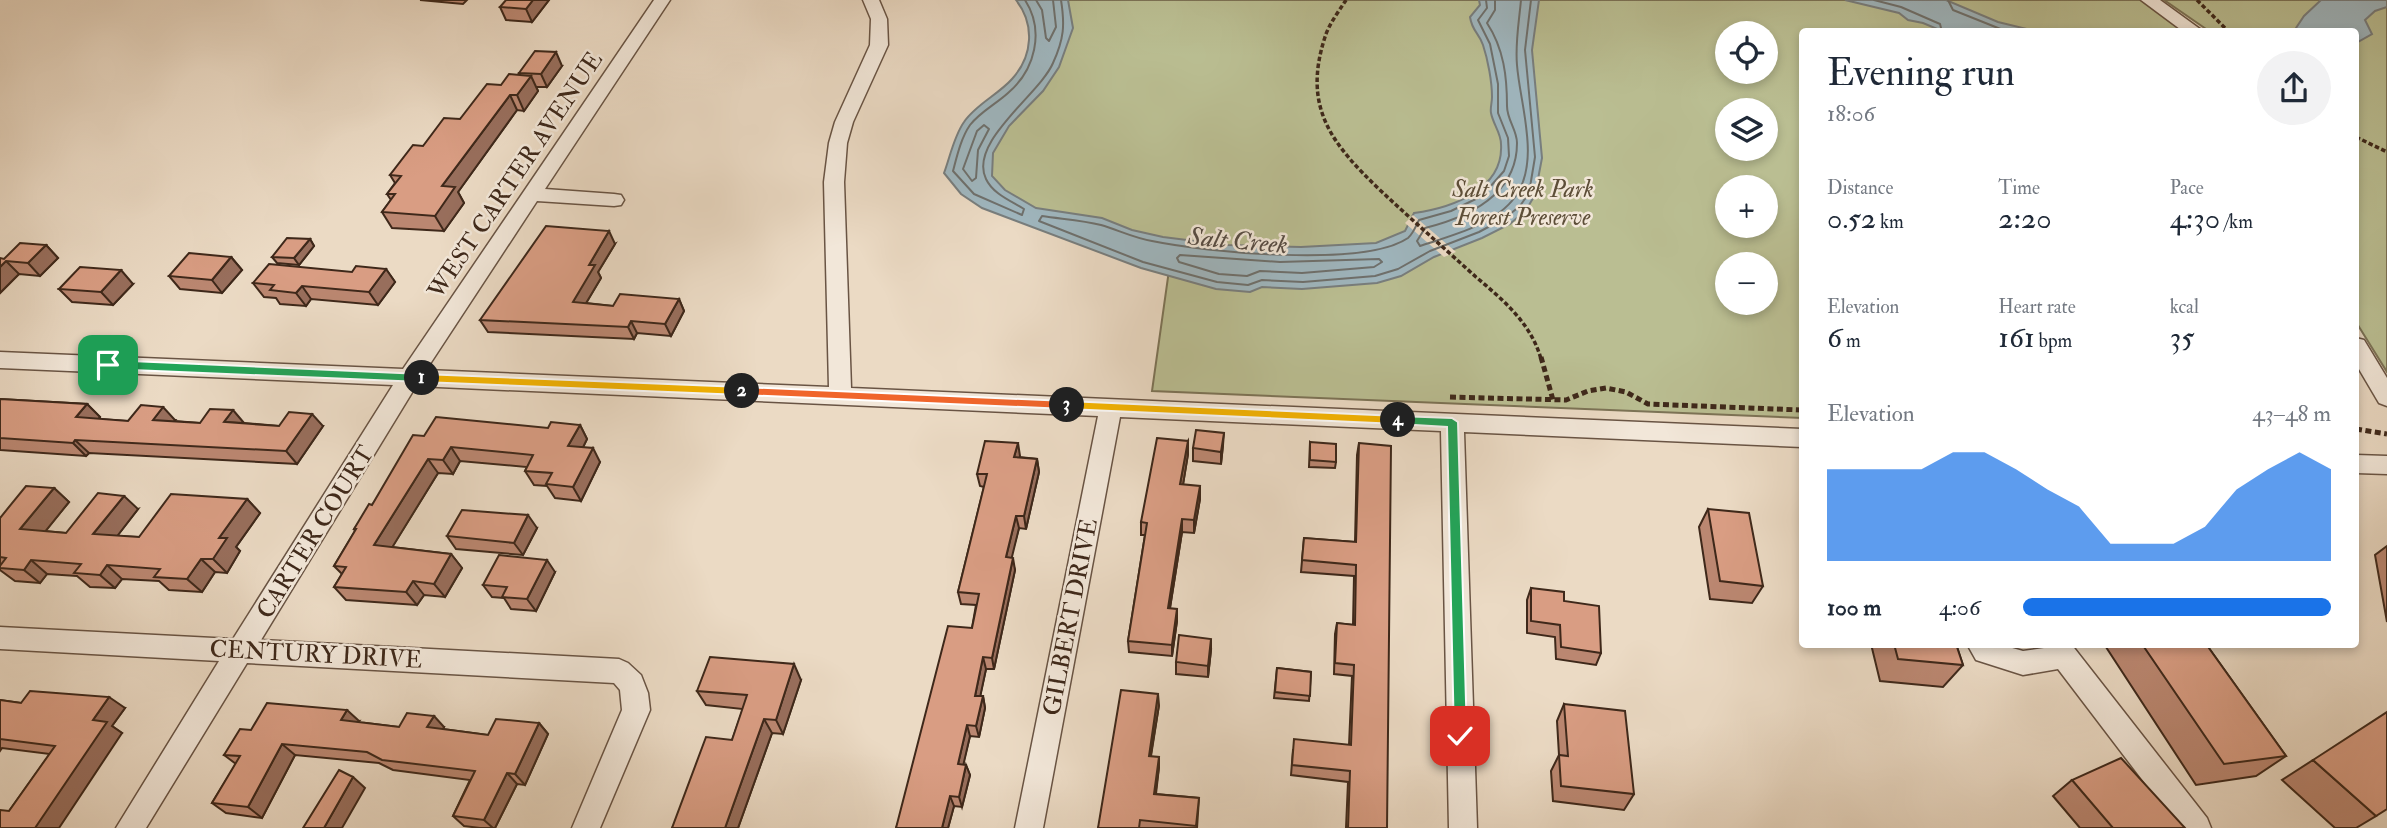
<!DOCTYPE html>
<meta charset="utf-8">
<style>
body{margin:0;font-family:"IM FELL Double Pica",serif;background:#f2f2f3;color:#1f2937;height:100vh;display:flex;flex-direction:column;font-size:26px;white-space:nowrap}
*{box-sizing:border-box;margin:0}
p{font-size:23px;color:#747a83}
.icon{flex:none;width:38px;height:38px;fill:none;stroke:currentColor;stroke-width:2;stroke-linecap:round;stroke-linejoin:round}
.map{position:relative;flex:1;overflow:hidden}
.drawer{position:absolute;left:1799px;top:28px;width:560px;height:620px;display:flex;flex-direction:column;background:#fff;border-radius:7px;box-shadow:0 4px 10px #0003}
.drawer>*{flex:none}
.buttons{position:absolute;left:1715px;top:21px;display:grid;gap:14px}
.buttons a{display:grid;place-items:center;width:63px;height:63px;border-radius:50%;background:#fff;box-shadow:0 4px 10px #0003;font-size:35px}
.pin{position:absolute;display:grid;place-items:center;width:60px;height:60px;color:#fff;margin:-30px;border-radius:14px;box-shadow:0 4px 10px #0006}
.km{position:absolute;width:35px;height:35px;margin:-18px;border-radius:50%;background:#222;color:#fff;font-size:19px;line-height:35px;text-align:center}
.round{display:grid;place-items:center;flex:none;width:74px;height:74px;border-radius:37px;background:#f2f2f3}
.summary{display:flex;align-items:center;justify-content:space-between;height:119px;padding:0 28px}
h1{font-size:38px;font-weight:600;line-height:52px}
.metrics{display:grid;grid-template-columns:repeat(3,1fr);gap:10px;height:119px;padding:7px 28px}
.metrics div{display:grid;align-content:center}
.metrics b{font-size:30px;font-weight:600}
.metrics small{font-size:19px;font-weight:400}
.metrics p{font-size:19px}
.chart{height:196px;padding:14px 28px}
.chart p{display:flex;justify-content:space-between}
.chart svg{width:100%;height:126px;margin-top:7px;fill:#1a73e8;opacity:.7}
ul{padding:0 28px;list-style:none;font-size:23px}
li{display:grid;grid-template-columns:112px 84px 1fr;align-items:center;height:52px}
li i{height:18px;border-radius:9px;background:#1a73e8}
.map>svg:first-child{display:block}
.green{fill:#babe92;stroke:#7c7356;stroke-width:2;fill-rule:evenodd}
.water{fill:#9fb7c0;stroke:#787e7e;stroke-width:2}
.pier{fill:#ebdac4}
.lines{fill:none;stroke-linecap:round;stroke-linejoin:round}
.shore{stroke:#6e706d;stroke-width:2}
.minor-casing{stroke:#695444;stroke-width:3}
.path-far1{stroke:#3e281a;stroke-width:3.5;stroke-dasharray:4.5 2.5;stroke-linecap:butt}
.path{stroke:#3e281a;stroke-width:5;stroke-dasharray:6 3.5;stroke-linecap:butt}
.minor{fill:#f2e7d9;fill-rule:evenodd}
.wall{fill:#bb8771;stroke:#3e281a;stroke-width:2}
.shaded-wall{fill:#986e5c;stroke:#3e281a;stroke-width:2}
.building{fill:#d99d83;stroke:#3e281a;stroke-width:2}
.split-1{fill:#22a559;stroke:#fff;stroke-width:2}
.split-2{fill:#f5b400;stroke:#fff;stroke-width:2}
.split-3{fill:#f0652b;stroke:#fff;stroke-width:2}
.split-4{fill:#f5b400;stroke:#fff;stroke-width:2}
.split-5{fill:#22a559;stroke:#fff;stroke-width:2}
.labels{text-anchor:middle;stroke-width:5;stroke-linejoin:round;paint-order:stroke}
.street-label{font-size:24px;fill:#3e281a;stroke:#f2e7d9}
.park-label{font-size:24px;font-style:italic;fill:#5d4e38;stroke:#f2e7d9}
.water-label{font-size:26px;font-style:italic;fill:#564c44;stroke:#f2e7d9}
</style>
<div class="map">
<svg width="2387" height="828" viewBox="0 0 2387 828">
<rect width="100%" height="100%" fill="#ebdac4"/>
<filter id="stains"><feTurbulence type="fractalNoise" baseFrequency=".00286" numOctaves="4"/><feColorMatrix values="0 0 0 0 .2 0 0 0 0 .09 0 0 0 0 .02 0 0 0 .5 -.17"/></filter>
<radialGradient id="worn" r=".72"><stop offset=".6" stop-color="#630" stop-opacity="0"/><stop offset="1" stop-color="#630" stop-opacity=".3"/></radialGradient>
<g class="green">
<path d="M 1045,0 L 2142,0 L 2183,31 L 1802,32 L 1802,418 L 1152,391 L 1171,256 L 1102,239 L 979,183 L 1014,100 ZM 1727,33 L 1766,33 L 1766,72 L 1727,72 ZM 1727,110 L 1766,110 L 1766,149 L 1727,149 ZM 1727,187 L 1766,187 L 1766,226 L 1727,226 ZM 1727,264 L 1766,264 L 1766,303 L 1727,303 Z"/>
<polygon points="2164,0 2387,0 2387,372 2356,322 2356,32 2209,31"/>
</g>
<g class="water">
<path d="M 1016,0 L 1068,0 L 1073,28 L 1059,67 L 1043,91 L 1009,126 L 993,153 L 992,176 L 1005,190 L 1036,208 L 1102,218 L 1132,230 L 1163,237 L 1227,245 L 1301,247 L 1376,243 L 1405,231 L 1414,213 C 1451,208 1504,190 1501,144 C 1501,133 1493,124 1491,113 C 1490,108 1492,103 1492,97 C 1492,82 1488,60 1483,45 C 1479,33 1472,31 1470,17 L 1480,5 L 1479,0 L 1539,0 L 1532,50 L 1542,158 L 1535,195 L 1526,210 L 1510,224 L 1482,238 L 1434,257 L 1401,276 L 1377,283 L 1302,289 L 1262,287 L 1250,292 L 1216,289 L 1141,268 L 982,208 L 961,194 L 944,173 C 950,157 954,136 964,122 C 975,105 999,94 1012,79 C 1033,56 1035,24 1016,0 Z"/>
<polygon points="1845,0 1946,0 1998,22 2035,31 1942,31 1923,23 1908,20 1899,13"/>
<polygon points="2321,0 2387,0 2387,7 2375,11 2365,20 2372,34 2356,43 2356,32 2294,31 2304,16"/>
</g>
<polygon class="pier" points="1413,215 1456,252 1444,257 1405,223"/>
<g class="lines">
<g class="shore">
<path d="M 1025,0 C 1045,31 1035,70 1008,93 C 996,104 980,112 970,125 C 961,138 957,156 953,171 L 974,194 L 1022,215 L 1024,209 C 1011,201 993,194 986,179 C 968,142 1040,94 1053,63 C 1064,39 1065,25 1061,0"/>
<polyline points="1036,0 1042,10 1046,38 1049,41 1056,27 1053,0"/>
<path d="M 1486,0 L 1487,8 L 1478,20 L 1490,44 L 1498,84 L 1498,113 L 1508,138 L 1509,156 L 1504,171 L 1482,196 L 1451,211 L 1419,220 C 1416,226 1413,234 1408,238 C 1364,268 1205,252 1152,241 C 1134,238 1118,230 1101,225 C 1082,220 1061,219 1042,216 L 1039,221 L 1143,262 L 1217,282 L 1248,285 L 1262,280 L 1303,282 L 1375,276 L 1398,269 L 1430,251 L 1479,232 L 1505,218 L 1520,206 L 1529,193 L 1535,157 L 1525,50 L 1531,0"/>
<path d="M 1495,0 L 1495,10 L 1487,23 C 1504,49 1507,77 1507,106 C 1507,120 1517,130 1517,143 C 1517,195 1469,217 1425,228 L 1417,241 L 1420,246 C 1450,236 1495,225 1515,197 C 1541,161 1520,105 1517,65 C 1515,43 1519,22 1521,0"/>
<polyline points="1874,0 1901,7 1940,24 1942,32"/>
<polyline points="1948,0 1953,10 2008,32"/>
<polygon points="984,125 989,129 978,150 976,178 972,181 963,169 977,131"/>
<polygon points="1180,255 1280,262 1379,259 1382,262 1374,267 1302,273 1260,271 1247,276 1219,274 1179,262 1177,258"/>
</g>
<defs>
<g id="minor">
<polygon points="654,0 670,0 545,189 614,194 621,195 624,200 621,205 614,206 537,201 426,370 829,387 824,182 829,143 835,122 870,45 871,19 863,0 879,0 887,19 888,45 853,122 847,143 844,182 851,388 1802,429 1802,447 1464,432 1477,828 1449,828 1441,431 1120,417 1043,828 1015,828 1098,416 416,386 261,640 619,659 628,663 641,675 648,693 650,710 600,828 572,828 622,710 620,690 614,683 247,663 146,828 116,828 219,661 0,649 0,627 233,639 393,385 0,368 0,352 403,369"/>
<polygon points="2141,0 2160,0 2204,32 2184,32"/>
<polygon points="2356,338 2364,340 2387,378 2387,406 2379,403 2356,364"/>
<polygon points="2356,455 2387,456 2387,474 2356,473"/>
<polygon points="1967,644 1998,644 2023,651 2044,648 2042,644 2071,644 2207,818 2211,828 2179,828 2058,669 2023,675 1976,660"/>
</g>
</defs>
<use href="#minor" class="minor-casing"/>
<g class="path-far1">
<path d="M 1346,0 C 1339,11 1329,24 1325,37 C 1302,108 1332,144 1381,191 C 1412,220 1444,248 1476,277 C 1503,300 1531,323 1541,359"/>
<polyline points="2197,0 2229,32"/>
<polyline points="2356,137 2387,152"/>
</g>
<g class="path">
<polyline points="1541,357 1553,400"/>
<polyline points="1450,397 1566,400 1588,391 1606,388 1626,392 1648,404 1802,410"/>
<polyline points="2356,429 2387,434"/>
</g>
<use href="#minor" class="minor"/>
</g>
<g class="wall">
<polygon points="420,0 467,0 463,4"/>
<polygon points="549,0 532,22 506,20 500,7"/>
<polygon points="562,66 547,87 536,87 538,91 524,111 517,110 458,192 464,203 444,231 392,228 382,212 391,200 387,194 395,183 390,175 423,146 460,119 501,85 520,75 519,73"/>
<polygon points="310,239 314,246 299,265 277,263 272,257"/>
<polygon points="615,244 598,272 601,278 586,303 613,306 679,299 684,311 671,336 637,333 634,339 488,332 480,320"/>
<polygon points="46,245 58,258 40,276 19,274 0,293 4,259"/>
<polygon points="231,257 242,270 222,293 180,289 169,276"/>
<polygon points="386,269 395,282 378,305 311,299 306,306 280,304 276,298 264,297 253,283"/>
<polygon points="133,284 113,305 72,302 59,289"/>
<polygon points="0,399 87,404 100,417 99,419 128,421 175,420 174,421 200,423 244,423 279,426 323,426 297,464 89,453 86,456 0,450"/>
<polygon points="580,425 587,439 583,447 600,462 581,501 555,498 547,486 534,485 525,471 527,467 460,461 453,474 438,473 392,547 451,554 462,568 445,597 424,595 417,605 346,600 334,587 342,574 334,566 355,531 354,529 424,436 548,428"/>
<polygon points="1188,441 1188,454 1183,484 1200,499 1194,533 1182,532 1170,608 1177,621 1172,656 1129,652 1128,641 1145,535 1141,535 1141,522"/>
<polygon points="1310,442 1336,462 1335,468 1309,467"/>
<polygon points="1359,443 1387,828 1346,828 1348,782 1291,775 1293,750 1349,745 1352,676 1334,674 1335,634 1337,623 1353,625 1354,576 1301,572 1304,538 1355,542 1357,455"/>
<polygon points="1223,445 1221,464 1193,461 1193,448"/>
<polygon points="1020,456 1019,457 1037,459 1039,472 1026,529 1019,528 1011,557 1015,570 994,669 986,669 980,696 983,696 985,708 979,737 970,736 963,764 966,765 970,775 962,807 954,806 948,828 896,828 972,628 976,605 961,604 958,592 984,487 980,486 977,474"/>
<polygon points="54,488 69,502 45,531 66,533 138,509 117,536 139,537 247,499 260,513 236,547 240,551 227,573 215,572 202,592 169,590 159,581 122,579 115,588 90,587 77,576 47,574 40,583 15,581 0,570 0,518"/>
<polygon points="1708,509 1763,586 1752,603 1710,599 1699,527"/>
<polygon points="537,528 523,555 456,549 447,536"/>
<polygon points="2387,546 2387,622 2375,555"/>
<polygon points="555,572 536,611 511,609 504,598 492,597 483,585"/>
<polygon points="1531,588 1564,601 1601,653 1596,665 1556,659 1555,637 1527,633 1527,600"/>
<polygon points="1871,644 1956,644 1963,665 1943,687 1880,681"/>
<polygon points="2104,644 2206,644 2286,756 2256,776 2196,785"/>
<polygon points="1211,650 1208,677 1176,674 1176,662"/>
<polygon points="1277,668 1311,672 1309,701 1274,698"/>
<polygon points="801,680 783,734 772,733 738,828 672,828 732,740 743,709 706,705 697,691"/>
<polygon points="0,700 21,703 125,708 112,726 122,733 9,811 50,754 2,748 0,751"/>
<polygon points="1564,704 1634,794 1624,810 1553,801 1551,771 1559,755 1557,721"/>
<polygon points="1159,705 1151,756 1159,767 1156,794 1199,798 1197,828 1098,828"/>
<polygon points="359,721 358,722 399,727 444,727 443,729 488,735 539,723 548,734 525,785 517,784 495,828 480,828 464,826 453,816 470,780 393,770 379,763 295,755 262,818 226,813 212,803 236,764 224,755 251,730"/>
<polygon points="2313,760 2376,816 2356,828 2335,828 2282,780"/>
<polygon points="2072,780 2185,828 2080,828 2053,796"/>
</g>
<g class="shaded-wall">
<polygon points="533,0 549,0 532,22 526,9"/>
<polygon points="556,52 562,66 547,87 541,74"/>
<polygon points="531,76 538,91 524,111 517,95"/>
<polygon points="510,95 517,110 458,192 464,203 444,231 435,216 442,186"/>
<polygon points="609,231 615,244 598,272 601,278 579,315 573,302 589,265"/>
<polygon points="310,239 314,246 299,265 294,258"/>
<polygon points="46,245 58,258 40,276 28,263"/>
<polygon points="231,257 242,270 222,293 212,280"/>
<polygon points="6,261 19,274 0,293 0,267"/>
<polygon points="386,269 395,282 378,305 369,292"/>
<polygon points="121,270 133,284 113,305 101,292"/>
<polygon points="302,286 311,299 306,306 296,293"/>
<polygon points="679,299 684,311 671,336 665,324"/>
<polygon points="631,321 637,333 634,339 628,327"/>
<polygon points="87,404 100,417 89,430 76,417"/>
<polygon points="163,407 175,420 165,433 153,420"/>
<polygon points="233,410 244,423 224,422"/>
<polygon points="312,414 323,426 297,464 286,451"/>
<polygon points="580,425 587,439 577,460 568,446"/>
<polygon points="1224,433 1223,445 1221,464 1221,452"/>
<polygon points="75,440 89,453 86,456 73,443"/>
<polygon points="1188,441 1188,454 1181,497 1180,484"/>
<polygon points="1018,443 1020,456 1016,470 1014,457"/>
<polygon points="451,447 460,461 453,474 443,460"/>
<polygon points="593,448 600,462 581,501 573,487"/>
<polygon points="428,459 438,473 385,559 374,545"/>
<polygon points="1037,459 1039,472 1026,529 1024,516"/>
<polygon points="1200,486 1200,499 1194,533 1194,520"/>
<polygon points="54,488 69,502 36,543 20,529"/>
<polygon points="124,496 138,509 108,548 93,534"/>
<polygon points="247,499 260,513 236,547 240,551 227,573 213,559 219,538"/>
<polygon points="528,515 537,528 523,555 514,543"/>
<polygon points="1016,516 1019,528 1009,569 1006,557"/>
<polygon points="1182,519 1182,532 1168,620 1168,608"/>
<polygon points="451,554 462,568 445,597 434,584"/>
<polygon points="1013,558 1015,570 994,669 992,658"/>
<polygon points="201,559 215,572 202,592 187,579"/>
<polygon points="31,560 47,574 40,583 24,570"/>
<polygon points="547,560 555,572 536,611 527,599"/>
<polygon points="107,565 122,579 115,588 100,575"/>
<polygon points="413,581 424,595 417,605 406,592"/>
<polygon points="1177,609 1177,621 1172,656 1172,645"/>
<polygon points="1211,639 1211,650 1208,677 1208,666"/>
<polygon points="983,657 986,669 978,707 975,696"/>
<polygon points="794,664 801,680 783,734 776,720"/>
<polygon points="1158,694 1159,705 1149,766 1149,756"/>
<polygon points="983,696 985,708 979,737 976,726"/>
<polygon points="109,697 125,708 112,726 122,733 59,828 35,828 93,720"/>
<polygon points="347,710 359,721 353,731 341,720"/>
<polygon points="434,716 444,727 438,739 427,727"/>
<polygon points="764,719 772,733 738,828 725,828"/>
<polygon points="539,723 548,734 525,785 515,774"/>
<polygon points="967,725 970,736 961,775 958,764"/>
<polygon points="282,744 295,755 262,818 248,807"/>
<polygon points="1159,757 1159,767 1154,804 1154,794"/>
<polygon points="966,765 970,775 962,807 959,797"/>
<polygon points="507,773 517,784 495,828 493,828 484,820"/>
<polygon points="353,777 365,788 342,828 324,828"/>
<polygon points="950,796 954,806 948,828 942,828"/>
</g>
<g class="building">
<polygon points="506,0 533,0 526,9 500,7"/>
<polygon points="535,51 556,52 541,74 519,73"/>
<polygon points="509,74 531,76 517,95 510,95 442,186 455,187 435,216 382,212 395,194 387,194 401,176 390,175 413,145 423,146 444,118 460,119 487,84 501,85"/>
<polygon points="546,226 609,231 589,265 595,265 573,302 613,306 620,294 679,299 665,324 631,321 628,327 480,320"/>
<polygon points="287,238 310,239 294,258 272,257"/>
<polygon points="20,243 46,245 28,263 6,261 0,267 0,258 4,259"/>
<polygon points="189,253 231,257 212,280 169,276"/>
<polygon points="269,264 352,272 356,266 386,269 369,292 302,286 296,293 270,290 274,285 253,283"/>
<polygon points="80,267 121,270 101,292 59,289"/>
<polygon points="0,399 87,404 76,417 128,421 141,405 163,407 153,420 200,423 210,409 233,410 224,422 279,426 289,412 312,414 286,451 75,440 73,443 0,438"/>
<polygon points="436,417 548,428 551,422 580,425 568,446 593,448 573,487 546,484 552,473 525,471 533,455 451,447 443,460 428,459 374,545 451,554 434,584 413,581 406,592 334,587 346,567 334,566 356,529 354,529 369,504 372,505 413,435 424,436"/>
<polygon points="1196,430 1224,433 1221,452 1193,448"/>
<polygon points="1157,438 1188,441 1180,484 1200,486 1194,520 1182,519 1168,608 1177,609 1172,645 1128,641 1147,523 1141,522"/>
<polygon points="985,441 1018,443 1014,457 1037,459 1024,516 1016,516 1006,557 1013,558 992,658 983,657 975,696 983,696 976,726 967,725 958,764 966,765 959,797 950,796 942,828 896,828 948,626 972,628 979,594 958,592 987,474 977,474"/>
<polygon points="1310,442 1336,444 1336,462 1310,460"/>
<polygon points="1359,443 1391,446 1387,828 1348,828 1350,771 1292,765 1294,739 1351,745 1354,665 1335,663 1337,623 1355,625 1356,565 1302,560 1304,538 1356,542"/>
<polygon points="26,486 54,488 20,529 66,533 98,493 124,496 93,534 139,537 171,494 247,499 219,538 227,538 213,559 201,559 187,579 154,577 160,569 107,565 100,575 74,573 81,564 31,560 24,570 0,568 0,566 6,558 0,557 0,518"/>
<polygon points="1708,509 1749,513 1763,586 1720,581"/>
<polygon points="462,510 528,515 514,543 447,536"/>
<polygon points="499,555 547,560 527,599 502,597 507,587 483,585"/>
<polygon points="1531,588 1564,592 1564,601 1599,606 1601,653 1561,647 1560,625 1531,621"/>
<polygon points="1179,635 1211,639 1208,666 1176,662"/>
<polygon points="1894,644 1956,644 1963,665 1898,659"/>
<polygon points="2142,644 2206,644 2286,756 2224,764"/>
<polygon points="710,657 794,664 776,720 764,719 725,828 672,828 706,737 732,740 747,695 697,691"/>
<polygon points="1277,668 1311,672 1310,696 1275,692"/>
<polygon points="1121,690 1158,694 1149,756 1159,757 1154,794 1199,798 1196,826 1140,820 1139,828 1098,828"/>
<polygon points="30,691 109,697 93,720 107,722 35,828 0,828 0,810 9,811 55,746 0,739 0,700 21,703"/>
<polygon points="267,703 347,710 341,720 399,727 407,713 434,716 427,727 488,735 496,719 539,723 515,774 507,773 484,820 453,816 475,771 382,760 367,752 282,744 248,807 212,803 240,756 224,755 240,729 251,730"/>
<polygon points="1564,704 1625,711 1634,794 1561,786 1559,755 1568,756"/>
<polygon points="2387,712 2387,809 2376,816 2313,760"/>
<polygon points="2121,758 2185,828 2113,828 2072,780"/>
<polygon points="339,770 353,777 324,828 303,828"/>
</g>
<polygon class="split-1" points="108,360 422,374 428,378 422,382 108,369 103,365"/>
<polygon class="split-2" points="422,374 742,387 748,391 742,395 422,382 416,378"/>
<polygon class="split-3" points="742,387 1067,401 1073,405 1067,409 742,395 736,391"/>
<polygon class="split-4" points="1067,401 1398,416 1404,420 1398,424 1067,409 1061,405"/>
<polygon class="split-5" points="1398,416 1452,418 1458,422 1467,736 1460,742 1454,736 1447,427 1398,424 1392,420"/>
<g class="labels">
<g class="street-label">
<text transform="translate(515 175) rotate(-56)" y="8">WEST CARTER AVENUE</text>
<text transform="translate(315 532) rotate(-58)" y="8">CARTER COURT</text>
<text transform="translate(1070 617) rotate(-79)" y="8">GILBERT DRIVE</text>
<text transform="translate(316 654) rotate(3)" y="8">CENTURY DRIVE</text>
</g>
<g class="park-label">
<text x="1523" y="197">Salt Creek Park<tspan x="1523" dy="28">Forest Preserve</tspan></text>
</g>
<g class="water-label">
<text transform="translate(1238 240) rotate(5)" y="9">Salt Creek</text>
</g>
</g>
<rect width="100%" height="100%" filter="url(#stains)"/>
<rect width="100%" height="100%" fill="url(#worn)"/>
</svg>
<div class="buttons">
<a><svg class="icon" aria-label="locate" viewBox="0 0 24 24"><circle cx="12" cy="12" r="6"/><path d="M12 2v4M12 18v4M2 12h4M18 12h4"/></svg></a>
<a><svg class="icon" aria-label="layers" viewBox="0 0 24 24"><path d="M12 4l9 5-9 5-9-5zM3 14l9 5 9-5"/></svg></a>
<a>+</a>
<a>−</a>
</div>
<div class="pin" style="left:108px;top:365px;background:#1e9e55"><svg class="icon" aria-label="arrive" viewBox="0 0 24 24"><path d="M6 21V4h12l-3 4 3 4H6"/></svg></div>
<div class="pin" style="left:1460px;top:736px;background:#d93025"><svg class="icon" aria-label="check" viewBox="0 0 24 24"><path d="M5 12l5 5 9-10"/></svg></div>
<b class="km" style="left:422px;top:378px">1</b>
<b class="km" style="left:742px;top:391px">2</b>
<b class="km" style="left:1067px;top:405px">3</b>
<b class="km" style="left:1398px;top:420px">4</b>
<section class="drawer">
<div class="summary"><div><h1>Evening run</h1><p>18:06</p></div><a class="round"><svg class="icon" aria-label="share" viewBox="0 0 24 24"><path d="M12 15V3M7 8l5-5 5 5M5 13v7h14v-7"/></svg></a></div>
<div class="metrics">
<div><p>Distance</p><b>0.52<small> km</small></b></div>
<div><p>Time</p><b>2:20</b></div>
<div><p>Pace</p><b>4:30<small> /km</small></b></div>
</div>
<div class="metrics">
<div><p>Elevation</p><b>6<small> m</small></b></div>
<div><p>Heart rate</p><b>161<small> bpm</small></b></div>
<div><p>kcal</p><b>35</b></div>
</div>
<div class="chart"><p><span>Elevation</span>43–48 m</p>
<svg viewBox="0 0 160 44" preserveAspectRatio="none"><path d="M0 44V12L10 12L20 12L30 12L40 6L50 6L60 12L70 19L80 25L90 38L100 38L110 38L120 32L130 19L140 12L150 6L160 12V44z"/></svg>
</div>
<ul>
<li><b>100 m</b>4:06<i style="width:100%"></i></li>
</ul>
</section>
</div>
